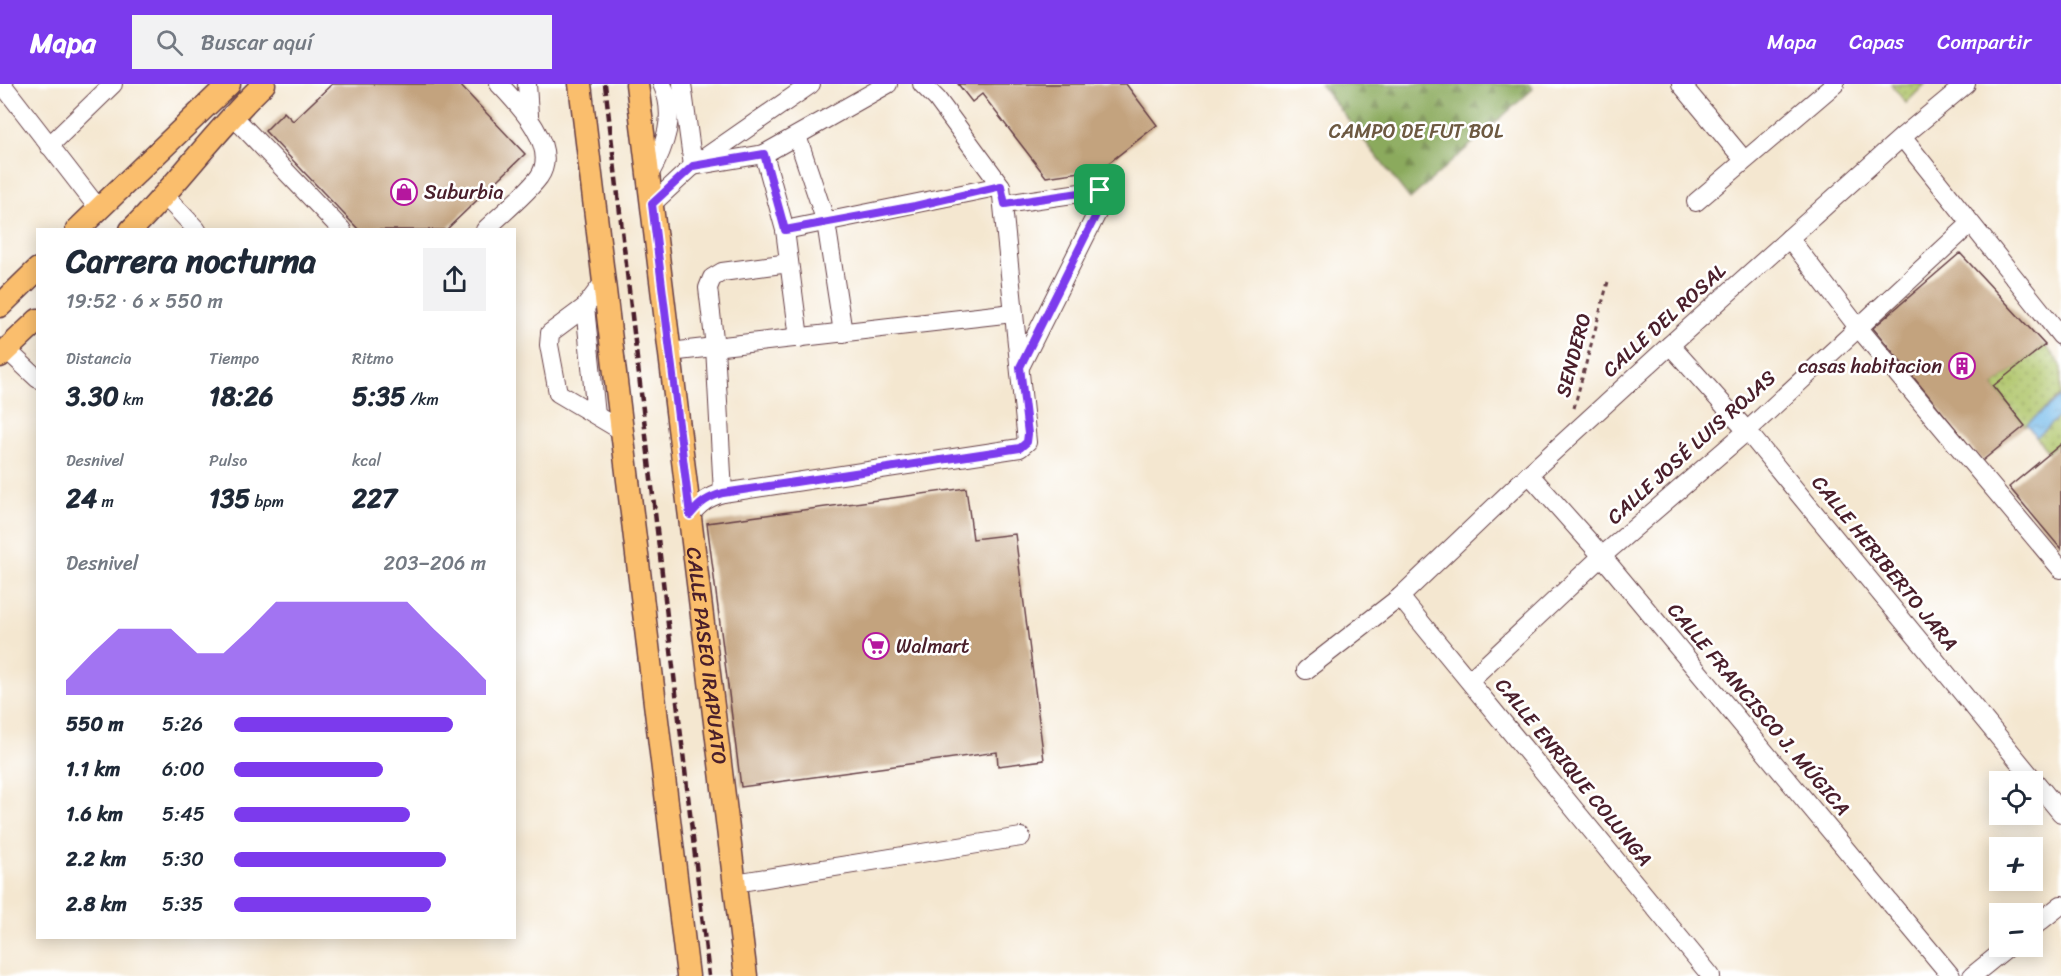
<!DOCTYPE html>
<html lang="es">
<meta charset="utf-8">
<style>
body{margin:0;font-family:Sriracha,sans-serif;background:#f2f2f3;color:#1f2937;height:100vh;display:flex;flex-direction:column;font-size:22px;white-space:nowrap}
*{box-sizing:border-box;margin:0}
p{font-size:20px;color:#747a83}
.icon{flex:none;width:33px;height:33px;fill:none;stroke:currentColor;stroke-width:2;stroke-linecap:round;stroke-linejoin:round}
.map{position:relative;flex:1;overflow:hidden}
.sheet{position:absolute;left:36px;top:144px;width:480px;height:711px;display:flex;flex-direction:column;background:#fff;border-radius:0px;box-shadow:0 3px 15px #0003}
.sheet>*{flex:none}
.fabs{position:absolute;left:1989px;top:687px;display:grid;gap:12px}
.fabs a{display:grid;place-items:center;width:54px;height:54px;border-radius:0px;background:#fff;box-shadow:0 3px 15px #0003;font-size:30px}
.pin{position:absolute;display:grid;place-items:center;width:51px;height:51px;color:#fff;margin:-26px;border-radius:12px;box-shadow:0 3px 9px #0006}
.round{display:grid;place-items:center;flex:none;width:63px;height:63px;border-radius:0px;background:#f2f2f3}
.overview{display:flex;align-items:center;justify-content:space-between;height:102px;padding:0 30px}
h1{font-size:33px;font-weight:800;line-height:45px}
.figures{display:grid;grid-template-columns:repeat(3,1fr);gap:9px;height:102px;padding:6px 30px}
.figures div{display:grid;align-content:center}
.figures b{font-size:26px;font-weight:800}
.figures small{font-size:16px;font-weight:400}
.figures p{font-size:16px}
.chart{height:168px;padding:12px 30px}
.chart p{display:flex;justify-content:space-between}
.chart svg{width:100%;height:108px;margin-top:6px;fill:#7c3aed;opacity:.7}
ul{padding:0 30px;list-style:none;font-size:20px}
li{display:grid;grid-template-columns:96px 72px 1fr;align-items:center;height:45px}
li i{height:15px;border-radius:8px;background:#7c3aed}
header{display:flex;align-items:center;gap:36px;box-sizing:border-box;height:84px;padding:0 30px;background:#7c3aed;color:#fff}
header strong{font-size:28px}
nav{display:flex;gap:33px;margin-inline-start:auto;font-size:21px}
.search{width:420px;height:54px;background:#f2f2f3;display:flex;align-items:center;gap:15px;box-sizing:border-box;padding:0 21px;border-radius:0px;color:#747a83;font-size:22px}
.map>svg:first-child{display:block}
.forest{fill:url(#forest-firs);stroke:#6a6444;stroke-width:1.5}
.park{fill:url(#park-dots);stroke:#7c724a;stroke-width:1.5}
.water{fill:url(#water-ripples);stroke:#5e6c8a;stroke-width:1.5}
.building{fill:#c3a37e}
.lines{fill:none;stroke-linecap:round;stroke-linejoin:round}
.minor-casing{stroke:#643d44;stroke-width:20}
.major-casing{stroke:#643d44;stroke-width:25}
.path{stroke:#643d44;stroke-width:3;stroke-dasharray:4.5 4.5;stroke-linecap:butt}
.minor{stroke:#fff;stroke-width:18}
.major{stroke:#fabe6d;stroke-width:22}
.rail{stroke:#4a1f2b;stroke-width:4.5;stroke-dasharray:9 4.5;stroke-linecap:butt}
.route-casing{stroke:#fff;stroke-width:12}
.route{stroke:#7c3aed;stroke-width:8}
.labels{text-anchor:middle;stroke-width:5;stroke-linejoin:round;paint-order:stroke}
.park-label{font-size:20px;fill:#6d5941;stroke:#fff}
.poi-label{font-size:20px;fill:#4a1f2b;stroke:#fff;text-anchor:start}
.street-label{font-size:20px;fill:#4a1f2b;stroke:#fff}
</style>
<header>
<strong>Mapa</strong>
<div class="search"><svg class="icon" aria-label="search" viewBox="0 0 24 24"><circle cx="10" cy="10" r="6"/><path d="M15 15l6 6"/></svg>Buscar aquí</div>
<nav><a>Mapa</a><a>Capas</a><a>Compartir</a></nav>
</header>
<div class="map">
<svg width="2061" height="892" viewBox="0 0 2061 892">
<defs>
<pattern id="forest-firs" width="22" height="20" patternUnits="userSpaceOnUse" patternTransform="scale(1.5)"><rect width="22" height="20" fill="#8baa5d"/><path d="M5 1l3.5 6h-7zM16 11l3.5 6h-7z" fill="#748a4d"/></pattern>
<pattern id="park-dots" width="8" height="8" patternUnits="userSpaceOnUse" patternTransform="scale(1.5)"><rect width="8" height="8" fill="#afc569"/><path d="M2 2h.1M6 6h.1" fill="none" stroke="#909f57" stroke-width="1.8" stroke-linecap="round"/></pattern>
<pattern id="water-ripples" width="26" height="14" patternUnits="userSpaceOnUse" patternTransform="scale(1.5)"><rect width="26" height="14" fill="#73baea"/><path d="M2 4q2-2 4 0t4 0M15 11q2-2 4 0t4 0" fill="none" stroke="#659fc9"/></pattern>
</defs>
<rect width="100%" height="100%" fill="#fff"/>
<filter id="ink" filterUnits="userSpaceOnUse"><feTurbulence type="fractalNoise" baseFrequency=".0167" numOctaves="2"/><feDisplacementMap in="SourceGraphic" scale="12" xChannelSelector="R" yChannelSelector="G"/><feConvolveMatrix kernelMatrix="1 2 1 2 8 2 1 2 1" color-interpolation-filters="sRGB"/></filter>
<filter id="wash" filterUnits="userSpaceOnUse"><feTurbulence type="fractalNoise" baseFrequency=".008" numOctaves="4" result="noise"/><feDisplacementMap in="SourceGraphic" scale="24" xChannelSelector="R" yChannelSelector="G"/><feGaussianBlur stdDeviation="1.35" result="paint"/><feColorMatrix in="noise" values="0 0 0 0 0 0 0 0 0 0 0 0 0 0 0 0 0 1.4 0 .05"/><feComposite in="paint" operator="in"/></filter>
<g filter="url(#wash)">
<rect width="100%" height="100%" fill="#f4e7d0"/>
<polygon class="forest" points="1320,0 1529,0 1533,5 1410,115"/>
<g class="park">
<polygon points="1891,0 1925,0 1906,19"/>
<polygon points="2045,261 2061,281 2061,311 2025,342 1993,302"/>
<polygon points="2061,331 2061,357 2048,368 2036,353"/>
</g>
<polygon class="water" points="2061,313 2061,331 2036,353 2027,340"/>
<g id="blocks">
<g class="building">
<polygon points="332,0 459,0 525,70 446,146 359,146 265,47 284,28 293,37"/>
<polygon points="958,0 1126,0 1157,41 1101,85 1046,93 982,10 972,18"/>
<polygon points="1960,169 2045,261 1993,302 2025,342 1982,377 1873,244"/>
<polygon points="2061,360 2061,465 2009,403"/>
<polygon points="966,404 973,455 1015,450 1044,676 998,682 997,668 741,703 707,439"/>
</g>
</g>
</g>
<g filter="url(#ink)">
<use href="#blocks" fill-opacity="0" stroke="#643d44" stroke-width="1.5"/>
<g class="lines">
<defs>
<g id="minor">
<polyline points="2,0 98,124"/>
<polyline points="527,0 529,31"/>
<polyline points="682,0 693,82"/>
<polyline points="1681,0 1744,76"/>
<polyline points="231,30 342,146"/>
<polyline points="797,52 826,138 843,249"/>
<polyline points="1902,53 2061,252"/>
<polyline points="49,62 113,0"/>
<polyline points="764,70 785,146 799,254"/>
<polyline points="693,82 764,70 888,0"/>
<path d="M 649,91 C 665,63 677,31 662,0"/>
<polyline points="165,112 197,146"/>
<polyline points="1696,118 1835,0"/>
<polyline points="652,120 693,82 811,0"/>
<polyline points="1005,120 1100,106 1105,108 1105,113 1020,283"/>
<path d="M 485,146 C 502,129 525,112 539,93 C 560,63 518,20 499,0"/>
<polyline points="785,146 1001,102"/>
<polyline points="1789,154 1857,242 2061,485"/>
<polyline points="604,198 585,223 550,249 549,261 558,309 622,347"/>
<polyline points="585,223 596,331"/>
<polyline points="1670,261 1747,347 2061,729"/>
<polyline points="7,266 38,295"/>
<polyline points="670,268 1013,229"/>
<polyline points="1529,390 1602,472 1951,892"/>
<polyline points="723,409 715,263 708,204 712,194 722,188 789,179"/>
<path d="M 690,431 C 700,419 708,413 723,409 L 1020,364 L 1027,358 L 1001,102 L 937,15 L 922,0"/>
<polyline points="1400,513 1711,892"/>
<polyline points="1306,586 1400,513 1529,390 1670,261 1902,53 1966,0"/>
<polyline points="1470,596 1602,472 1747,347 1969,141"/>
<polyline points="735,799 1021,753"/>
<polyline points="2032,844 2061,821"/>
<polyline points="1972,892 2009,862"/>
</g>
<g id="major">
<polyline points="580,0 688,892"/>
<path id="s1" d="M 637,0 L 746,892"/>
<polyline points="77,146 229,0"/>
<path d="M 131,146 C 179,99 216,45 264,0"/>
<polyline points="0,222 38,185"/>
<polyline points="0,272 38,236"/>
</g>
</defs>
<use href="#minor" class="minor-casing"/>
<use href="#major" class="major-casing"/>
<polyline class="path" points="1574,324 1609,194"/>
<use href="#minor" class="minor"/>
<use href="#major" class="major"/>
<polyline class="rail" points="605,0 709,892"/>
</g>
</g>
<g class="lines" filter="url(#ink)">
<defs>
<path id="route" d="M 764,70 L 785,146 L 915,122 L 1001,102 L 1005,120 L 1100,106 L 1105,108 L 1105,113 L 1020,283 L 1028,350 L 1027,358 L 1020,364 L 723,409 C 708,413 700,419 690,431 L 652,120 L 693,82 Z"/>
</defs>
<use href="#route" class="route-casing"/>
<use href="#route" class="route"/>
</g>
<defs>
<symbol id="shop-ring" viewBox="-11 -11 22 22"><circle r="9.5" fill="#fff" stroke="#b5179e" stroke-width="1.5"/><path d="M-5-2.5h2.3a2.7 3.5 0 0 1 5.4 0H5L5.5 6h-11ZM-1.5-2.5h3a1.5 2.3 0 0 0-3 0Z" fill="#b5179e"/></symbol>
<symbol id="building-ring" viewBox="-11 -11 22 22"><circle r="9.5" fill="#fff" stroke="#b5179e" stroke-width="1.5"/><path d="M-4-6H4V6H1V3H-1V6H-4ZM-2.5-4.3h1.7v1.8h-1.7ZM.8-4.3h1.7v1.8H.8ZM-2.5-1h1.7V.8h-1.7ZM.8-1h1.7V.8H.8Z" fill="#b5179e"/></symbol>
<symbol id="supermarket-ring" viewBox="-11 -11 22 22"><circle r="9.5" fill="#fff" stroke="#b5179e" stroke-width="1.5"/><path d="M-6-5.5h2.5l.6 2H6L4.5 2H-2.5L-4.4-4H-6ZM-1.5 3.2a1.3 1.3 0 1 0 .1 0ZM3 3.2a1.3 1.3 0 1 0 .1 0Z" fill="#b5179e"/></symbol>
</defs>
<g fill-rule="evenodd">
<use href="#shop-ring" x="389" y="93" width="30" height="30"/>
<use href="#building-ring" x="1947" y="267" width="30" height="30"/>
<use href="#supermarket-ring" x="861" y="547" width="30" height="30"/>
</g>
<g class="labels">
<g class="park-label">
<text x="1416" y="54">CAMPO DE FUT BOL</text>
</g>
<g class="poi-label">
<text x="424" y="115">Suburbia</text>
<text x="1942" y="289" text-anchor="end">casas habitacion</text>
<text x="896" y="569">Walmart</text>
</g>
<g class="street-label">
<text transform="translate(1664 236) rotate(-42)" y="7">CALLE DEL ROSAL</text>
<text transform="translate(1573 271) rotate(-75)" y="7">SENDERO</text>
<text transform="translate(1691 363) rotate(-42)" y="7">CALLE JOSÉ LUIS ROJAS</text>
<text transform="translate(1885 479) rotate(51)" y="7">CALLE HERIBERTO JARA</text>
<text dy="7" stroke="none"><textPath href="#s1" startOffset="576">CALLE PASEO IRAPUATO</textPath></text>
<text transform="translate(1759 625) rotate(50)" y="7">CALLE FRANCISCO J. MÚGICA</text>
<text transform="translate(1574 688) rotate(51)" y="7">CALLE ENRIQUE COLUNGA</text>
</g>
</g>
</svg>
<div class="fabs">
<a><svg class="icon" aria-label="locate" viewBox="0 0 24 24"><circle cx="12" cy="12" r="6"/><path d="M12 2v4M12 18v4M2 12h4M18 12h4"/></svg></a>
<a>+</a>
<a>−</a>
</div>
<div class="pin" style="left:1100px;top:106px;background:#1e9e55"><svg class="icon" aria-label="arrive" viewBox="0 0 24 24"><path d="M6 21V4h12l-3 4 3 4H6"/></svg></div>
<section class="sheet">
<div class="overview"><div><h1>Carrera nocturna</h1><p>19:52 · 6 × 550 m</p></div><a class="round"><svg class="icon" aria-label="share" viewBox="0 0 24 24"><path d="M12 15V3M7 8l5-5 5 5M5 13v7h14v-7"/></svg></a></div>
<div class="figures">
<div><p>Distancia</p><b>3.30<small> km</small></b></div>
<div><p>Tiempo</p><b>18:26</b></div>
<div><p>Ritmo</p><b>5:35<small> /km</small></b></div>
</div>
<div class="figures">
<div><p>Desnivel</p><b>24<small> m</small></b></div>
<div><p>Pulso</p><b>135<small> bpm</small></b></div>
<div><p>kcal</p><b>227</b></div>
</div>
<div class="chart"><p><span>Desnivel</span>203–206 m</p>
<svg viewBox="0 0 160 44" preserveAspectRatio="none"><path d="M0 44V38L10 27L20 17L30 17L40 17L50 27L60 27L70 17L80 6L90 6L100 6L110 6L120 6L130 6L140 17L150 27L160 38V44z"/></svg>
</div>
<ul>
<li><b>550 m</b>5:26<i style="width:87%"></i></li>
<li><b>1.1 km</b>6:00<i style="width:59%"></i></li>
<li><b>1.6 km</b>5:45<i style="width:70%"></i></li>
<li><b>2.2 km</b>5:30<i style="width:84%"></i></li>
<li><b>2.8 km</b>5:35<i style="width:78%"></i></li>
</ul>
</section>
</div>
